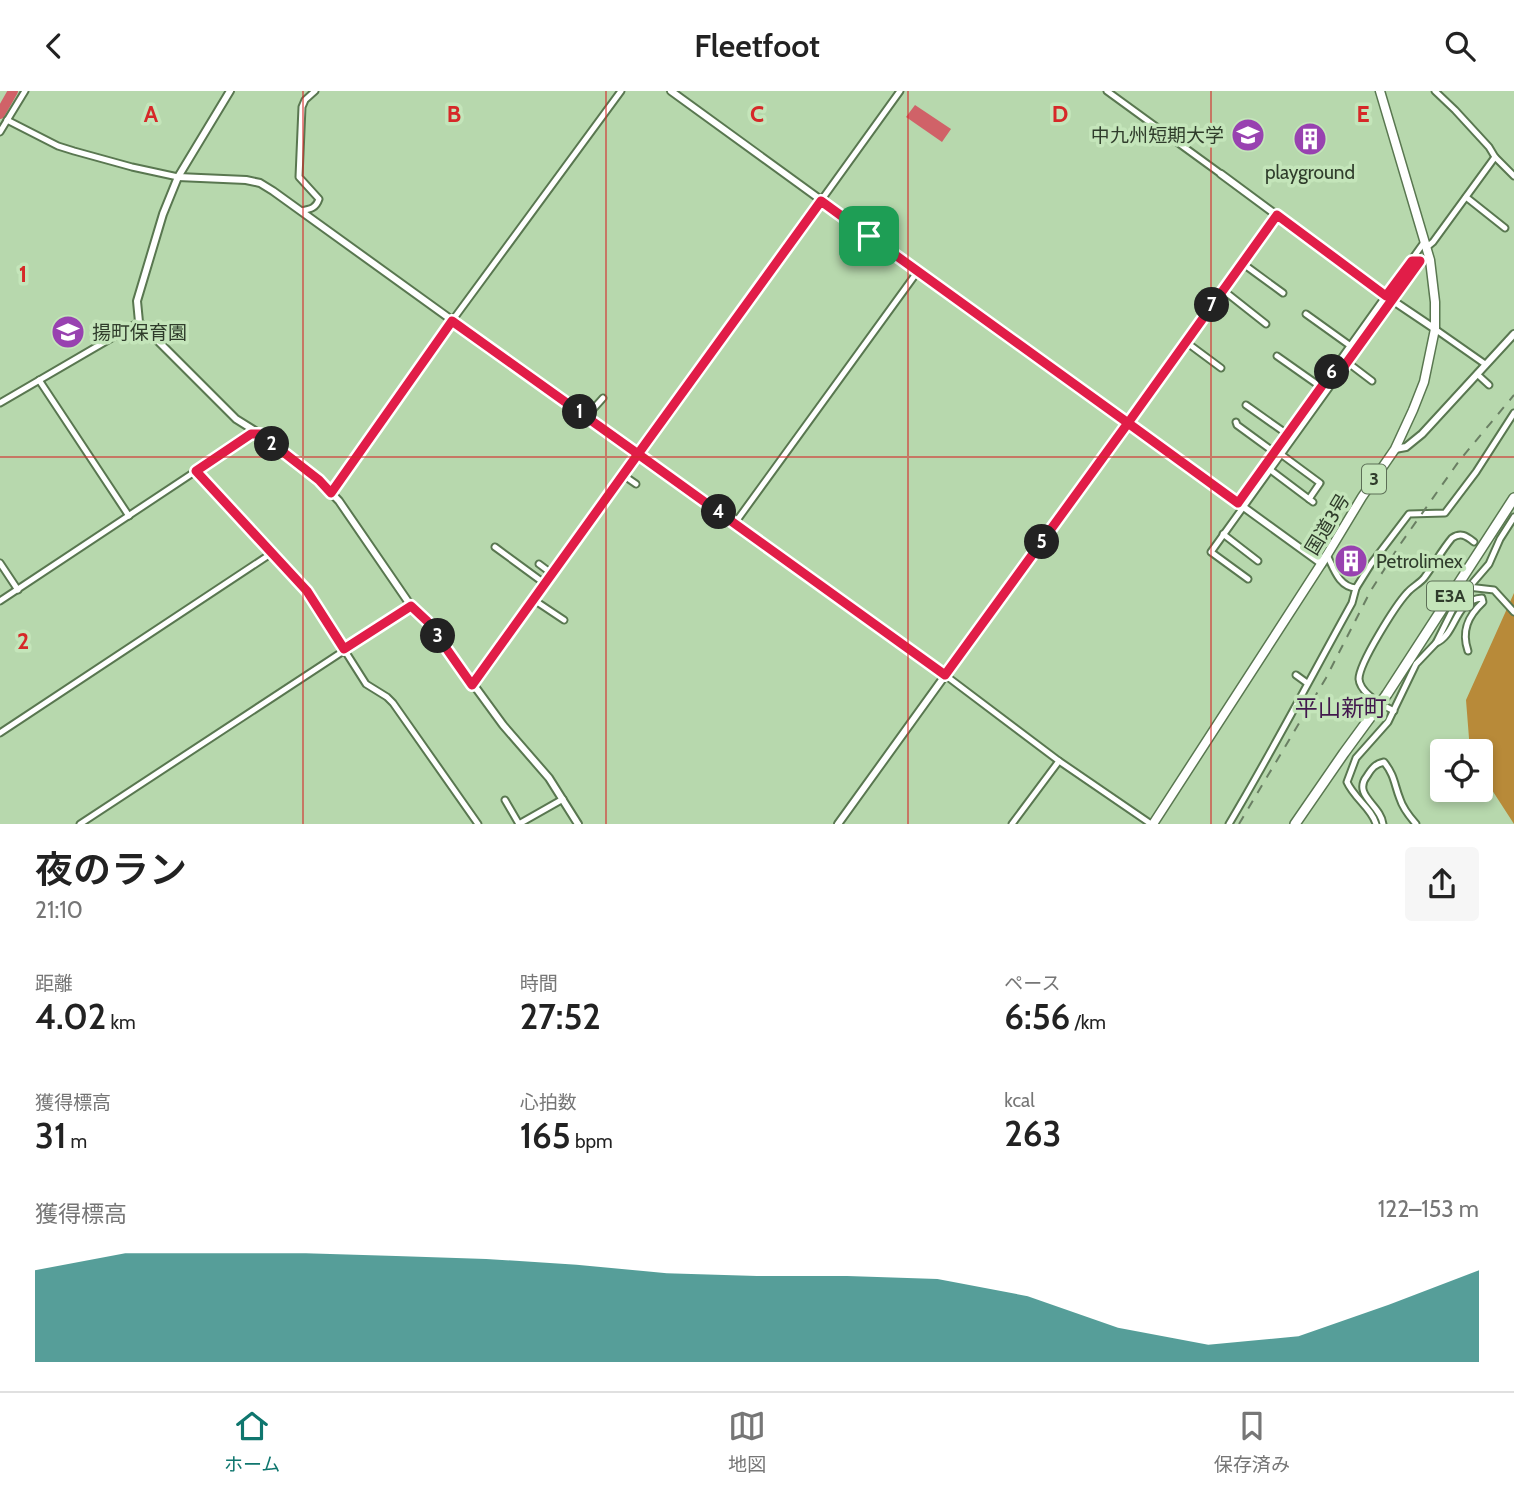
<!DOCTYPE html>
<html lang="ja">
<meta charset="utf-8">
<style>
body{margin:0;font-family:Cabin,"Noto Sans JP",sans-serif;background:#f6f6f6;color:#222;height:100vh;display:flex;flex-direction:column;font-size:26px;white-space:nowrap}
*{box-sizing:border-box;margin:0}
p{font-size:23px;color:#767676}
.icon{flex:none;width:38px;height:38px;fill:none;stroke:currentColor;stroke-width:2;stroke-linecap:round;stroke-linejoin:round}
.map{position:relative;height:733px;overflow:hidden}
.drawer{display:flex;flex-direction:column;background:#fff;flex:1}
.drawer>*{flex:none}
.fabs{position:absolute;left:1430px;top:648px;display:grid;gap:14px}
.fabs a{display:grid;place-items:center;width:63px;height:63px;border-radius:7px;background:#fff;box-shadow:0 4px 10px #0003;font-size:35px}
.pin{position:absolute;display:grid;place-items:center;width:60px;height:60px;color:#fff;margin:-30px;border-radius:14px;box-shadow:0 4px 10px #0006}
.km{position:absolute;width:35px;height:35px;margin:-18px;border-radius:50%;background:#222;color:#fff;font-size:19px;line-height:35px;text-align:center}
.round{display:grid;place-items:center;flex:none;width:74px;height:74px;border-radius:7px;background:#f6f6f6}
.overview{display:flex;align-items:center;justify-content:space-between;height:119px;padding:0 35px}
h1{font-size:38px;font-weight:600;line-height:52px}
.figures{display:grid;grid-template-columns:repeat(3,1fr);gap:10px;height:119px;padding:7px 35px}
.figures div{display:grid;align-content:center}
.figures b{font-size:35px;font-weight:600}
.figures small{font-size:19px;font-weight:400}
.figures p{font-size:19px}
.chart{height:196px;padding:14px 35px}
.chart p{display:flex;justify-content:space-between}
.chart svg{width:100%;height:126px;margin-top:7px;fill:#0f766e;opacity:.7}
header{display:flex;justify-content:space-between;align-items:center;height:91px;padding:0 35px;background:#fff;font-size:32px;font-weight:600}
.tabs{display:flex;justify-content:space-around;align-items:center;height:98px;border-top:2px solid #e0e0e0;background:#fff;font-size:19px;color:#767676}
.tabs a{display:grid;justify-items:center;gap:4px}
.tabs .current{color:#0f766e}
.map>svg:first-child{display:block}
.forest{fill:#b88a39}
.water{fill:#d06268}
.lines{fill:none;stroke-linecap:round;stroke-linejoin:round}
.river{stroke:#d06268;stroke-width:10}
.minor-casing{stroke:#597750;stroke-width:9}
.tertiary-casing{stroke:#597750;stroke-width:10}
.trunk-casing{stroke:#597750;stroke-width:11}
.motorway-casing{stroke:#597750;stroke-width:12}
.minor{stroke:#fff;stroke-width:5}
.tertiary{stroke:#fff;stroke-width:6}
.trunk{stroke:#fff;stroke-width:8}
.motorway{stroke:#fff;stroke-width:9}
.rail{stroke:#6a7f63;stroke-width:2;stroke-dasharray:9 9;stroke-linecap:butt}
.motorway-bridge-casing{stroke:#597750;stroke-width:12;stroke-linecap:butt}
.motorway-bridge{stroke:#fff;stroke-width:9}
.route-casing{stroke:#fff;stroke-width:14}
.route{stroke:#e11d48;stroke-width:9}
.grid{fill:none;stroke:#d62828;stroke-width:2;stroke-opacity:0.55}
.labels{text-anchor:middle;stroke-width:7;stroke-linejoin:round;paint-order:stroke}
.shield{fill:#c4e5ba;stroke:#5c6f56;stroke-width:2}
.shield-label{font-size:18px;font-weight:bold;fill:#2f3c2b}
.poi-label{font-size:19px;fill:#2f3c2b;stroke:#c4e5ba;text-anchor:start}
.street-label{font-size:19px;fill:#2f3c2b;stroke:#c4e5ba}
.quarter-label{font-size:23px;fill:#42184d;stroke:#c4e5ba}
.grid-label{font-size:23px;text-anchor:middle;font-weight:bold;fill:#d62828;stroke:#c4e5ba;stroke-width:7;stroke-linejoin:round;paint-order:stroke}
</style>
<header><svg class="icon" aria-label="back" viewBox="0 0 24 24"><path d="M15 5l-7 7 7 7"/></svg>Fleetfoot<svg class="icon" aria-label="search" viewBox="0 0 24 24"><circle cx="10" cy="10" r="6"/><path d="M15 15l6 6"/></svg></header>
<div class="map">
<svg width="1514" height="733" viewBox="0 0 1514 733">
<rect width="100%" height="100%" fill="#b7d8ad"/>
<polygon class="forest" points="1514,502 1514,733 1481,682 1480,660 1470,660 1466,609"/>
<polygon class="water" points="915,14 951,38 942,51 906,26"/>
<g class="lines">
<polyline class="river" points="0,23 13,0"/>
<defs>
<g id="minor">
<polyline points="1107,0 1221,83"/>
<polyline points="1435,0 1455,19 1489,56 1495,66 1514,85"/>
<polyline points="7,29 58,55 74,60 132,76 178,86"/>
<polyline points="0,41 25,0"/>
<polyline points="1466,106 1505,137"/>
<path d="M 301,120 C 311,118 316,117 319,108 L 299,86 L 302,16 L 305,9 L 315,0"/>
<polyline points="1427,156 1433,151 1495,66"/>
<polyline points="1242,172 1283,202"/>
<polyline points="1223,199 1266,233"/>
<polyline points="1306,223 1352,256"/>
<polyline points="1435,238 1485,273"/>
<polyline points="1186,251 1221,277"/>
<polyline points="1277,265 1321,296"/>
<polyline points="1347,271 1372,290"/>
<polyline points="1477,283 1489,294"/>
<polyline points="39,289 129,425"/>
<polyline points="0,312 139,231"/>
<polyline points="1246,314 1287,343"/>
<polyline points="586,326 603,307"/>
<polyline points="1236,331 1237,334 1274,361"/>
<polyline points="1278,361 1320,392 1309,408"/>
<polyline points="1268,377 1313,411"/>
<polyline points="196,380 251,343 260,343"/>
<polyline points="623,384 636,393"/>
<polyline points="331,402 452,230 621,0"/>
<polyline points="1238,412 1425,150"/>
<polyline points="735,432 918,180"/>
<polyline points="1223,443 1258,470"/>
<polyline points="495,456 544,492"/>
<path d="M 1327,464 C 1334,478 1339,496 1356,497 L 1371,473 L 1409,423 L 1445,422 L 1476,381 L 1514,322"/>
<polyline points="0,472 18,499"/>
<polyline points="539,473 551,482"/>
<polyline points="1248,488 1211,461 1420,170 1430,169"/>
<polyline points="1468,496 1494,499 1514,521"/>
<polyline points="534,509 564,529"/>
<polyline points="0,510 196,380 307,500 366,593 387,606 393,612 478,733"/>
<path d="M 1436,552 C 1457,543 1454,509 1482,507 L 1483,511 C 1468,525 1461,540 1468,560"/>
<polyline points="945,584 1059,670 1151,733"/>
<polyline points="1296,584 1307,592"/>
<polyline points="472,594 900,0"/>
<path d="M 1394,620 C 1382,614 1360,602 1359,588 C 1359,572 1396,514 1407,502 C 1412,496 1419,493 1424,487 C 1434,474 1441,460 1452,447 C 1461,441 1466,445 1474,451"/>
<polyline points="0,642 272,462"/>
<polyline points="505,709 519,733"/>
<polyline points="80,733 412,515"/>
<polyline points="519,733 563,708"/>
<polyline points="1012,733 1059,670"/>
<path d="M 1229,733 C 1272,661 1311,586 1352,512 L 1356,497"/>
<path d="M 1376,733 C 1372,718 1354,707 1347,691 L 1356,667 L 1388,631 L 1416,573 L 1436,552 L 1457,510 L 1489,473 L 1500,448 L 1514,426"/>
<path d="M 1383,733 C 1381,714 1352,704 1367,685 C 1372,677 1375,673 1384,671 C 1395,685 1394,693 1400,708 C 1403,718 1410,726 1416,733"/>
</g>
<g id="tertiary">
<polyline points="230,0 178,86 163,123 137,210 139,231 236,328 260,343 319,389 339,410 409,512 427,530 503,634 549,687 578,733"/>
<polyline points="671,0 1322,473"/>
<polyline points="1221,83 1386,205 1435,238"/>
<path d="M 178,86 L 246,89 L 260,92 L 273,100 C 496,262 721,423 945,584"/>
<polyline points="1395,358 1406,356 1422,343 1514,243"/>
<polyline points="838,733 1277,124"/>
</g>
<polyline id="trunk" points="1153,733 1327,464 1362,406 1395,358 1413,319 1424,291 1435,238 1435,211 1430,169 1380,0"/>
<g id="motorway">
<polyline points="1387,603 1514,407"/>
<polyline points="1295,733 1344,662 1377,617"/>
</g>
</defs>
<use href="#minor" class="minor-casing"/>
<use href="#tertiary" class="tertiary-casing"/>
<use href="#trunk" class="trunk-casing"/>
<use href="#motorway" class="motorway-casing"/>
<use href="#minor" class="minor"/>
<use href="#tertiary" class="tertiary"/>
<use href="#trunk" class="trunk"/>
<use href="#motorway" class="motorway"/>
<polyline class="rail" points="1239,733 1326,587 1370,501 1399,455 1459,370 1514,304"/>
<defs>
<polyline id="motorway-bridge" points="1377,617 1387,603"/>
</defs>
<use href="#motorway-bridge" class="motorway-bridge-casing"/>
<use href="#motorway-bridge" class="motorway-bridge"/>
</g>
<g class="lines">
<defs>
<polyline id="route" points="869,145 821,110 638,363 452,230 331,402 319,389 260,343 251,343 196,380 307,500 344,558 411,515 427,530 472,594 638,363 945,584 1128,332 1238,412 1332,281 1340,281 1420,170 1412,170 1386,205 1277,124 1128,332 869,145"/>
</defs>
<use href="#route" class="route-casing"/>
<use href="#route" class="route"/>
</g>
<path class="grid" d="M 303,0 L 303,733M 606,0 L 606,733M 908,0 L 908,733M 1211,0 L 1211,733M 0,366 L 1514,366"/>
<defs>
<symbol id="university-disc" viewBox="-11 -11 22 22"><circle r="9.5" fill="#9842b0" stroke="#c4e5ba"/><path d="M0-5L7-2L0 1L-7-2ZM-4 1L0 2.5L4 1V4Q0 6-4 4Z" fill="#fff"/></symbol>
<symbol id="building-disc" viewBox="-11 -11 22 22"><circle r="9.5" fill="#9842b0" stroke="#c4e5ba"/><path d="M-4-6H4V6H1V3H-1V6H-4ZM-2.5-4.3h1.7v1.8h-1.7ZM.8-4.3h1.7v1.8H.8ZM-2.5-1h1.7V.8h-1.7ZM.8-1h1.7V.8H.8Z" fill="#fff"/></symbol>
<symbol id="school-disc" viewBox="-11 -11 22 22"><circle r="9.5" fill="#9842b0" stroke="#c4e5ba"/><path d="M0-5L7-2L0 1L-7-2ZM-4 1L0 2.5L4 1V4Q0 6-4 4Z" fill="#fff"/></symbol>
</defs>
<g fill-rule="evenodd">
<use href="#university-disc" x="1229" y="25" width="38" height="38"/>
<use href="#building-disc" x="1291" y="29" width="38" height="38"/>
<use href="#school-disc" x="49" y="222" width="38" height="38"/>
<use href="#building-disc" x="1332" y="451" width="38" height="38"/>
</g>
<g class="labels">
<g class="shield">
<rect x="1362" y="373.5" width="24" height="29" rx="5"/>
<rect x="1427" y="490.5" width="46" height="29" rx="5"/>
</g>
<g class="shield-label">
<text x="1374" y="394">3</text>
<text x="1450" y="511">E3A</text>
</g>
<g class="poi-label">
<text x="1224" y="51" text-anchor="end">中九州短期大学</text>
<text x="1310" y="88" text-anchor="middle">playground</text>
<text x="92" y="248">揚町保育園</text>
<text x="1376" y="477">Petrolimex</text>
</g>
<g class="street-label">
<text transform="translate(1327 433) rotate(-59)" y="7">国道3号</text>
</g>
<g class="quarter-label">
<text x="1341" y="625">平山新町</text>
</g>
</g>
<g class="grid-label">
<text x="151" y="31">A</text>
<text x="454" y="31">B</text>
<text x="757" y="31">C</text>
<text x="1060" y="31">D</text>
<text x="1363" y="31">E</text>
<text x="23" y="191">1</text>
<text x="23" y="558">2</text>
</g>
</svg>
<div class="fabs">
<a><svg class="icon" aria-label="locate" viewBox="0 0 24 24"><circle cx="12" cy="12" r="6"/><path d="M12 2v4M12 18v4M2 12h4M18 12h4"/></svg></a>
</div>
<div class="pin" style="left:869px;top:145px;background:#1e9e55"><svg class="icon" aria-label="arrive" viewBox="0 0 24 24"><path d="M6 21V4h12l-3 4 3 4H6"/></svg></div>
<b class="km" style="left:580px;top:321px">1</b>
<b class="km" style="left:272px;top:353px">2</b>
<b class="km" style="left:438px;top:545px">3</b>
<b class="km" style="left:719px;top:421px">4</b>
<b class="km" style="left:1042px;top:451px">5</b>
<b class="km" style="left:1332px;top:281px">6</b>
<b class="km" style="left:1212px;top:214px">7</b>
</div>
<section class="drawer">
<div class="overview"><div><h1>夜のラン</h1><p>21:10</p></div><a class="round"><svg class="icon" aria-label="share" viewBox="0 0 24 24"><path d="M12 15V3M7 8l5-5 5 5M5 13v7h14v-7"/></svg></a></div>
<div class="figures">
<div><p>距離</p><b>4.02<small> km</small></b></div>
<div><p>時間</p><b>27:52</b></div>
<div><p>ペース</p><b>6:56<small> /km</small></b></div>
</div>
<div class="figures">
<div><p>獲得標高</p><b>31<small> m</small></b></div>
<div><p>心拍数</p><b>165<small> bpm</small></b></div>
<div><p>kcal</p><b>263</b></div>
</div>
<div class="chart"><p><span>獲得標高</span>122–153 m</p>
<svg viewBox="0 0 160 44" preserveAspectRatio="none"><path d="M0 44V12L10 6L20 6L30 6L40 7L50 8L60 10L70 13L80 14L90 14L100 15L110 21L120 32L130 38L140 35L150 24L160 12V44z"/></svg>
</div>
</section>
<nav class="tabs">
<a class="current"><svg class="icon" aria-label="home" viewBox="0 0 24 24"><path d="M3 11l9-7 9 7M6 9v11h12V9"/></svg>ホーム</a>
<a><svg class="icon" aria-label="map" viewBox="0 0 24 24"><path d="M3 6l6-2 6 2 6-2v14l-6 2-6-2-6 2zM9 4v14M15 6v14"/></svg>地図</a>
<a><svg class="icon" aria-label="saved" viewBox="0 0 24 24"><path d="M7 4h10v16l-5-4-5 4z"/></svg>保存済み</a>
</nav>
